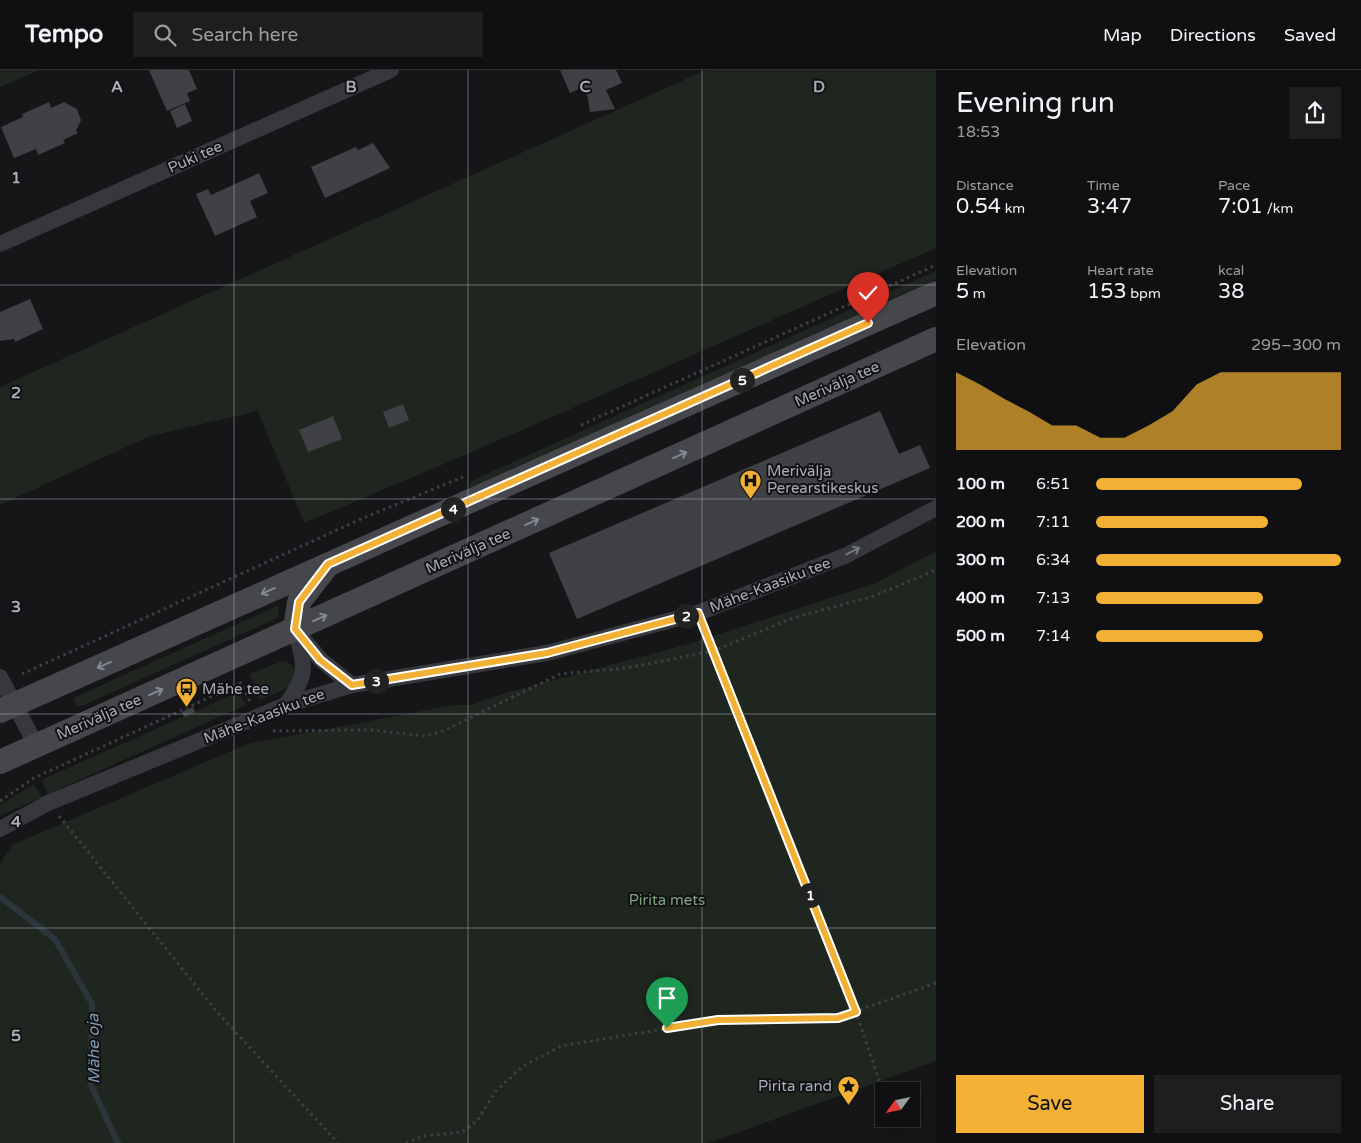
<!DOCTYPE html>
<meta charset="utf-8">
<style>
body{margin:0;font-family:"Varela Round",sans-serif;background:#1e1e20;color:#f1f3f6;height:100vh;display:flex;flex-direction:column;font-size:19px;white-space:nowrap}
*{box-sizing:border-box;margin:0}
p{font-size:16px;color:#9c9d9f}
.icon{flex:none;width:28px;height:28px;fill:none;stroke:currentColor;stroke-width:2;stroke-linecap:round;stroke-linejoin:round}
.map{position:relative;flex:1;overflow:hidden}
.side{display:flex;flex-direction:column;background:#101012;width:425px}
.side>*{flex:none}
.needle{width:32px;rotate:237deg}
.fabs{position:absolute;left:875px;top:1012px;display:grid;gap:10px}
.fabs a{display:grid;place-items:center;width:45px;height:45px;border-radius:0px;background:#101012;box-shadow:0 5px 20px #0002,0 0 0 1px #303032;font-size:25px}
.pin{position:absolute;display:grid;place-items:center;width:42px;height:42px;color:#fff;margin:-51px -21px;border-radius:50% 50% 50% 0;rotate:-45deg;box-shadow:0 0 5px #0007}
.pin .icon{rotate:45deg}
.km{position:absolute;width:25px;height:25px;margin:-12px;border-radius:50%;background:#222;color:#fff;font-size:14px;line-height:25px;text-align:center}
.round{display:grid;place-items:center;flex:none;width:52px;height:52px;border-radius:0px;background:#1e1e20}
.overview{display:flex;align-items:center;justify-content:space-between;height:85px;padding:0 20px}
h1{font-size:28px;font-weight:600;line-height:38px}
.stats{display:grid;grid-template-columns:repeat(3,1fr);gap:8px;height:85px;padding:5px 20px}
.stats div{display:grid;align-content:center}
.stats b{font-size:21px;font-weight:600}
.stats small{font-size:14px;font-weight:400}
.stats p{font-size:14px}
.chart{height:140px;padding:10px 20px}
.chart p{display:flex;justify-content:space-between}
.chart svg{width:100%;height:90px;margin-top:5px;fill:#f2b134;opacity:.7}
.action{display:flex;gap:10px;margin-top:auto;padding:10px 20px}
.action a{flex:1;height:58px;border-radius:0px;background:#f2b134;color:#111;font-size:20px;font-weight:600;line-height:58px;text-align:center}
.action a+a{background:#1e1e20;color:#f1f3f6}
ul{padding:0 20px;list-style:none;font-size:16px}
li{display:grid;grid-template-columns:80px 60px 1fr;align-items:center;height:38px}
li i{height:12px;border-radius:6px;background:#f2b134}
header{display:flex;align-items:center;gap:30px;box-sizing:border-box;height:70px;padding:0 25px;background:#101012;border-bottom:1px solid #303032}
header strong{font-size:24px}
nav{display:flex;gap:28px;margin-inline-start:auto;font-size:18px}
.search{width:350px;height:45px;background:#1e1e20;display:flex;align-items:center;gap:12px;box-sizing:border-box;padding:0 18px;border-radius:0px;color:#9c9d9f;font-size:19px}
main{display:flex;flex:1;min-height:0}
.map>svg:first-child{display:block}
.green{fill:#1e261f}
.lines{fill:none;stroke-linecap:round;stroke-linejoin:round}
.stream{stroke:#2c353c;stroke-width:6}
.building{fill:#404145}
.path{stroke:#3d3f44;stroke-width:3;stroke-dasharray:2.5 4;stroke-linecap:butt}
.street{stroke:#37383d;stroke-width:16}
.secondary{stroke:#45474d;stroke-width:24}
.oneway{stroke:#858993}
.oneway2{stroke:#757881}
.route-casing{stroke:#fff;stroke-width:10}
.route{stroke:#f2b134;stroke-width:6}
.grid{fill:none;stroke:#a8adb8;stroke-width:1;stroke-opacity:0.55}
.labels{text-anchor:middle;stroke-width:4;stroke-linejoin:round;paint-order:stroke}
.street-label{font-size:15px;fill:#a8adb8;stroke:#111113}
.poi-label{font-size:15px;fill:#a8adb8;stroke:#111113;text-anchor:start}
.park-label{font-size:15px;fill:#7fa381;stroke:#111113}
.water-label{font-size:16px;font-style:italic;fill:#7f9bb3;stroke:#111113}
.grid-label{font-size:16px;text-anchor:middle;font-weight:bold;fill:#a8adb8;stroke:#111113;stroke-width:4;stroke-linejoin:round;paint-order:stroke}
</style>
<header>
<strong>Tempo</strong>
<div class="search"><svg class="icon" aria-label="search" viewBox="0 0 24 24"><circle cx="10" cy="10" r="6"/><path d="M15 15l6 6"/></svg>Search here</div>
<nav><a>Map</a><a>Directions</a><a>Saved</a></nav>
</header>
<main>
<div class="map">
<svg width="936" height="1073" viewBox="0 0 936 1073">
<rect width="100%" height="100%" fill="#161618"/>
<g class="green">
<polygon points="0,0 40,0 0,17"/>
<polygon points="706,0 936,0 936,178 463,386 304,453 258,341 150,366 0,435 0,317"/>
<polygon points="936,201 936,209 472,418 470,415 471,411"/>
<polygon points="936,481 936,991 709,1073 0,1073 0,794 12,775 247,674 454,635 471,635 505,623 692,573 876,513"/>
<polygon points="279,535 278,548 86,634 76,637 73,628"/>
<path d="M 283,591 C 289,593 294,595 295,601 C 299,617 270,625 260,630 L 249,604 Z"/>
<polygon points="234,624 240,624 246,635 48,724 41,710"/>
<polygon points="34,714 42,727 0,746 0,735"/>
</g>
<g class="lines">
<polyline class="stream" points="0,827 55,869 92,934 91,1015 118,1073"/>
</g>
<g class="building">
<polygon points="149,0 189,0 197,19 187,23 190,31 167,41"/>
<polygon points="560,0 616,0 622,13 606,20 615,39 590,42 588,28 583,17 570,23"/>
<polygon points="49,32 51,38 64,32 77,39 81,50 76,61 78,63 63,70 65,73 38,85 36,79 14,88 1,57 23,47 22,44"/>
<polygon points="185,34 192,51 177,58 170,41"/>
<polygon points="373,73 390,98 325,128 311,97 356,77 358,80"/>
<polygon points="259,103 268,123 250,131 257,147 215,166 196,124 208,119 211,125"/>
<polygon points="30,229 43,259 15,272 14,269 0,271 0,242"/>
<polygon points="403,334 409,350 389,358 383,342"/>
<polygon points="880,341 899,384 920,375 930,398 577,549 549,483"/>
<polygon points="333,346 342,369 308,382 299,360"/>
<polygon points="193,637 195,642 184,647 182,642"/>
</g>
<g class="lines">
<g class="path">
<polyline points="581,355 936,195"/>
<polyline points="705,560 856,942 879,1011"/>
<polyline points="22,604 361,449 463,407"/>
<polyline points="273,661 372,660 425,666 441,662 560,604 626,598 713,581 793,548 874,526 936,500"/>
<polyline points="0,731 34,708 241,613 250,632"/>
<polyline points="59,746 217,942 338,1073"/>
<polyline points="406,1073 423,1066 462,1062 477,1051 496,1021 523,996 561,976 718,950 837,948 936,913"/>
</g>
<g class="street">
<polyline points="0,174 391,0"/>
<polyline points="298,563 321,590 352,615"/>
<polyline points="0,607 36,675"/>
<path d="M 286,635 C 309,601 305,598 295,559"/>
<polyline points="0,759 48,733 286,635 352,615 547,583 698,543 847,485 936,438"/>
</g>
<g class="secondary">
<polyline points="295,559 299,532 327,496"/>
<polyline points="0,641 936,223"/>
<polyline points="0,692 936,269"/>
</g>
</g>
<defs><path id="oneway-shaft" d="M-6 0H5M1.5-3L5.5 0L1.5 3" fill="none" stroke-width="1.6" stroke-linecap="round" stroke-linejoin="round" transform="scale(1.25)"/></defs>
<g class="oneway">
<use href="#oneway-shaft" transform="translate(680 385) rotate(-24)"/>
<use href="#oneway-shaft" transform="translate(532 452) rotate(-24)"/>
<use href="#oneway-shaft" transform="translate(268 521) rotate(156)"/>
<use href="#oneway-shaft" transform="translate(320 548) rotate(-24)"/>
<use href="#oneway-shaft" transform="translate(104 595) rotate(156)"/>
<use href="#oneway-shaft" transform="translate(156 622) rotate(-24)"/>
</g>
<use class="oneway2" href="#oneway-shaft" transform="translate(853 481) rotate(-27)"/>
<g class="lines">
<defs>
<polyline id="route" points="667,958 718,950 838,948 856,942 698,543 547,583 352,615 320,590 295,559 299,532 328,494 868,253"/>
</defs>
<use href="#route" class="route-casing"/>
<use href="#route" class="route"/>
</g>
<path class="grid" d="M 234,0 L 234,1073M 468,0 L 468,1073M 702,0 L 702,1073M 0,215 L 936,215M 0,429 L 936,429M 0,644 L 936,644M 0,858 L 936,858"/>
<defs>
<symbol id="hospital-pin" viewBox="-11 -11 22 30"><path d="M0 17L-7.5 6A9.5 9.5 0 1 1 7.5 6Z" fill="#f2b134" stroke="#111113"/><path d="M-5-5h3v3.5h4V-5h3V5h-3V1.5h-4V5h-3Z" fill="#111"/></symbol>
<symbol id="bus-pin" viewBox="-11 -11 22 30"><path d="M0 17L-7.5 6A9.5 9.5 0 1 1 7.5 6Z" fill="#f2b134" stroke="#111113"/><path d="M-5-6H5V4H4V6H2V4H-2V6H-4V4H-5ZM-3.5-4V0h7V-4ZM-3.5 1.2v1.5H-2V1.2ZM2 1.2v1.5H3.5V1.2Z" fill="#111"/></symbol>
<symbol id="sight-pin" viewBox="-11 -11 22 30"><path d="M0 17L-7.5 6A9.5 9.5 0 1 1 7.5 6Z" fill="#f2b134" stroke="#111113"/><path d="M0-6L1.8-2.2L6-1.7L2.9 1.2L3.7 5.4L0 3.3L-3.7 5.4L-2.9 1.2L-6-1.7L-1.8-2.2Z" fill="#111"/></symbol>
</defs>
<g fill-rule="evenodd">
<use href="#hospital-pin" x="738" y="398" width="25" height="34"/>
<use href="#bus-pin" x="174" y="606" width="25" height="34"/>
<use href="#sight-pin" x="836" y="1004" width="25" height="34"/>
</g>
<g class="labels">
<g class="street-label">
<text transform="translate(195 87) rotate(-24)" y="5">Puki tee</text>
<text transform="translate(837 314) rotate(-24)" y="5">Merivälja tee</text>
<text transform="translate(468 481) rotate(-24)" y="5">Merivälja tee</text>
<text transform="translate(770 515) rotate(-21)" y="5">Mähe-Kaasiku tee</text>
<text transform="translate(264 646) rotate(-21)" y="5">Mähe-Kaasiku tee</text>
<text transform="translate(99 647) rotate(-24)" y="5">Merivälja tee</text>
</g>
<g class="poi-label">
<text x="767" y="406">Merivälja<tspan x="767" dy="17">Perearstikeskus</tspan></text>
<text x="202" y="624">Mähe tee</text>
<text x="832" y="1021" text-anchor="end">Pirita rand</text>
</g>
<g class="park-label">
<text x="667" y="835">Pirita mets</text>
</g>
<g class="water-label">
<text transform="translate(93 979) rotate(-91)" y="6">Mähe oja</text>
</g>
</g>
<g class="grid-label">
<text x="117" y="22">A</text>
<text x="351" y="22">B</text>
<text x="585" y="22">C</text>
<text x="819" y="22">D</text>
<text x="16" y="113">1</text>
<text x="16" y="328">2</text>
<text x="16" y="542">3</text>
<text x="16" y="757">4</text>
<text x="16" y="971">5</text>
</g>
</svg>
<div class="fabs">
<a><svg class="needle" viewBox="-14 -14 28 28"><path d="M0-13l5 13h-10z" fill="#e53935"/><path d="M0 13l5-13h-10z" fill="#9c9d9f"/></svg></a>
</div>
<div class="pin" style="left:667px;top:958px;background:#1e9e55"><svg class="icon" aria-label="arrive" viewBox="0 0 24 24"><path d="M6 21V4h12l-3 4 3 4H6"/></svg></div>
<div class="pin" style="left:868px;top:253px;background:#d93025"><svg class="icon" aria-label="check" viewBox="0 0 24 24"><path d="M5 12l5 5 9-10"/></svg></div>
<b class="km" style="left:810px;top:825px">1</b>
<b class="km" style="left:686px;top:546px">2</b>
<b class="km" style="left:376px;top:611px">3</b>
<b class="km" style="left:453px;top:439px">4</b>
<b class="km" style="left:742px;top:310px">5</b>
</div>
<section class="side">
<div class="overview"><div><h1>Evening run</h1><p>18:53</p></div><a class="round"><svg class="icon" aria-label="share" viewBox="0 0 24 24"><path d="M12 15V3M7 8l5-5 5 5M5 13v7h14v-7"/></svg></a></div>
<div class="stats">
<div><p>Distance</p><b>0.54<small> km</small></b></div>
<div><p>Time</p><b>3:47</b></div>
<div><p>Pace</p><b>7:01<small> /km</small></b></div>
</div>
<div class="stats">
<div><p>Elevation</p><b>5<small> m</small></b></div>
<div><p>Heart rate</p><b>153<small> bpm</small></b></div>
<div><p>kcal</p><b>38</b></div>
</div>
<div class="chart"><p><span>Elevation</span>295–300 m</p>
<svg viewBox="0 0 160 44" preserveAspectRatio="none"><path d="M0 44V6L10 12L20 19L30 25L40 32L50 32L60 38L70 38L80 32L90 25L100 12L110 6L120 6L130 6L140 6L150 6L160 6V44z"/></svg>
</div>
<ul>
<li><b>100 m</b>6:51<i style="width:84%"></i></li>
<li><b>200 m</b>7:11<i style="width:70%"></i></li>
<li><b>300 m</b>6:34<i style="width:100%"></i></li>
<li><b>400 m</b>7:13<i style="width:68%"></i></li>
<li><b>500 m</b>7:14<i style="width:68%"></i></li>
</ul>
<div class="action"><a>Save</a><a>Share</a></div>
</section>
</main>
